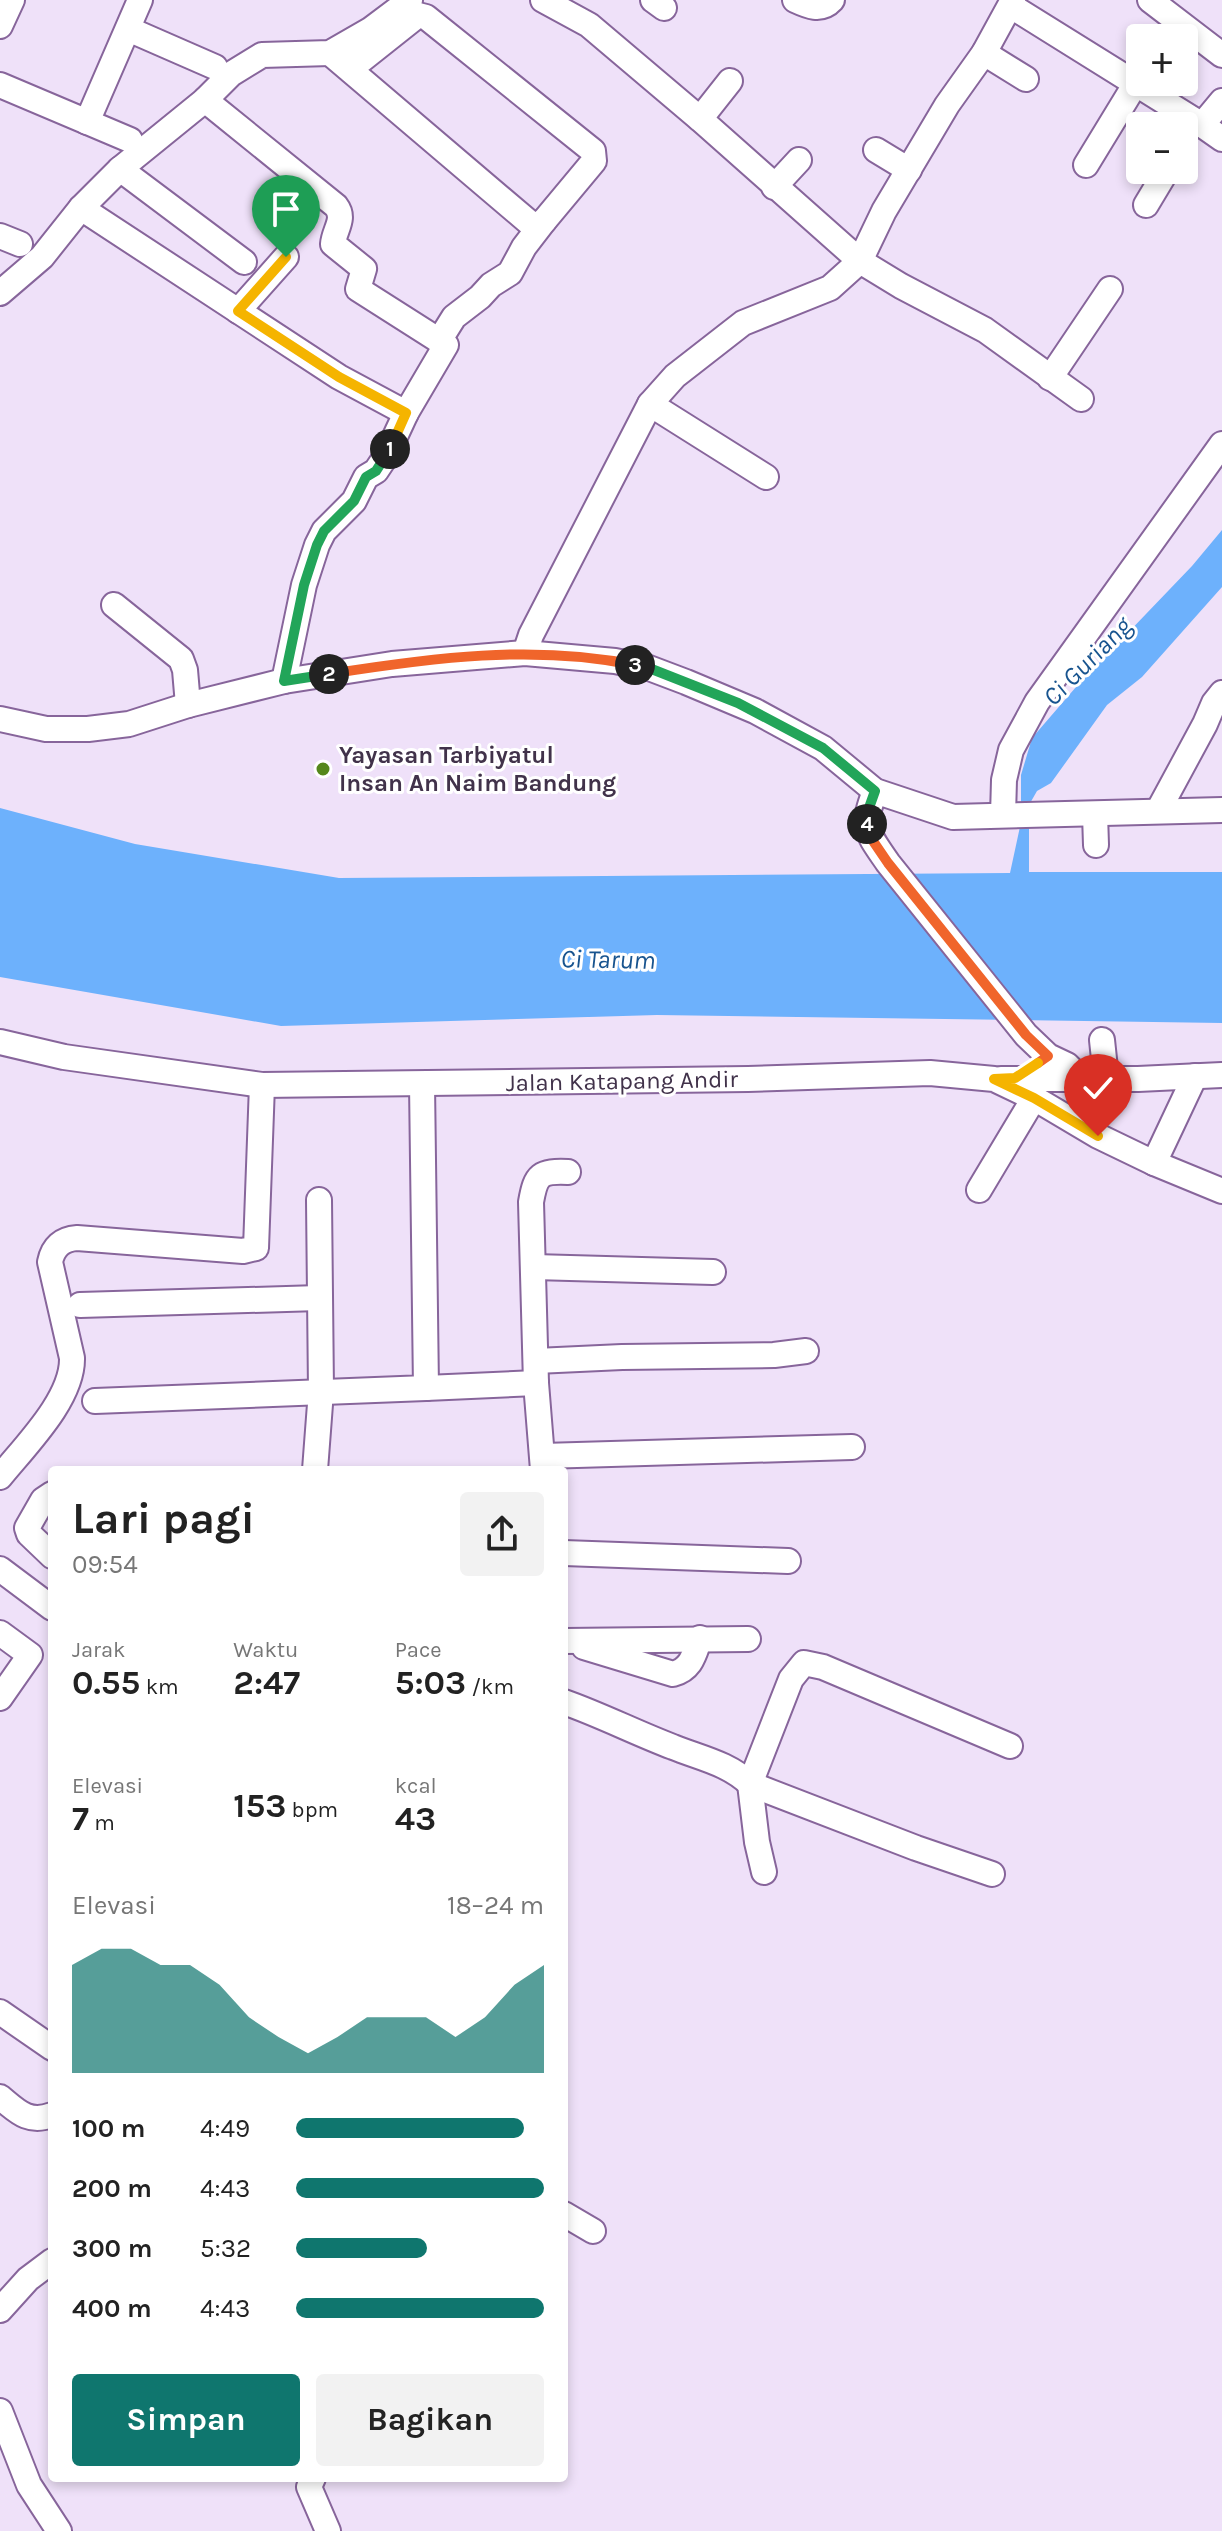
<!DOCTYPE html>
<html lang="id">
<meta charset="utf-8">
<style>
body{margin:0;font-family:Karla,sans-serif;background:#f2f2f2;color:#222;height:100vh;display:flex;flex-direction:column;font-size:30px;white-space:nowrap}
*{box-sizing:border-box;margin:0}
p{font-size:26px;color:#767676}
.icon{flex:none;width:44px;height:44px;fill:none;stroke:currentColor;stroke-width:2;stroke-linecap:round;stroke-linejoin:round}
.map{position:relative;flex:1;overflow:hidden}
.panel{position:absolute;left:48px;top:1466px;width:520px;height:1016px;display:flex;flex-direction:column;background:#fff;border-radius:8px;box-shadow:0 4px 12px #0003}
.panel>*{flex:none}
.controls{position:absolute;left:1126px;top:24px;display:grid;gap:16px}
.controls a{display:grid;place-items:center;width:72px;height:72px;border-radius:8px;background:#fff;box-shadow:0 4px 12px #0003;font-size:40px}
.pin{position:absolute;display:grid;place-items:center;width:68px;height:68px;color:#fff;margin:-82px -34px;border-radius:50% 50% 50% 0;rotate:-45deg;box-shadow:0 0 8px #0007}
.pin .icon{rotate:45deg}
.km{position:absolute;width:40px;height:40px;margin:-20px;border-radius:50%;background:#222;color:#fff;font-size:22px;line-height:40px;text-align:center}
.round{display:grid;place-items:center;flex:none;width:84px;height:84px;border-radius:8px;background:#f2f2f2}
.headline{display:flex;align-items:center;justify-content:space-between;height:136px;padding:0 24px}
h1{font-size:44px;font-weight:700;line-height:60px}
.figures{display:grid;grid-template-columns:repeat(3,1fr);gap:12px;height:136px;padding:8px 24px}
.figures div{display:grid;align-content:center}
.figures b{font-size:34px;font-weight:700}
.figures small{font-size:22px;font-weight:400}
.figures p{font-size:22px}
.chart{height:224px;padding:16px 24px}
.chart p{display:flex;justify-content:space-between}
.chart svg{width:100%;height:144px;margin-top:8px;fill:#0f766e;opacity:.7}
.cta{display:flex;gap:16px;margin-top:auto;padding:16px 24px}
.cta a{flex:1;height:92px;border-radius:8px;background:#0f766e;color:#fff;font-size:32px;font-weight:700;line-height:92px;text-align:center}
.cta a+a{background:#f2f2f2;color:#222}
ul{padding:0 24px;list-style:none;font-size:26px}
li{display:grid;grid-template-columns:128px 96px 1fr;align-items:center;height:60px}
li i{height:20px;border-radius:10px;background:#0f766e}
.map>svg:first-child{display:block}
.water{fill:#6db1fc}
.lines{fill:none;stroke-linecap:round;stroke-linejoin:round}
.minor-casing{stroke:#87659b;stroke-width:28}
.minor{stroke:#fff;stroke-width:24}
.split-1-casing{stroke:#fff;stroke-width:16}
.split-2-casing{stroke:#fff;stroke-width:16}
.split-3-casing{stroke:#fff;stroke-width:16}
.split-4-casing{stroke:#fff;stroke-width:16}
.split-5-casing{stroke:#fff;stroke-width:16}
.split-6-casing{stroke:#fff;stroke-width:16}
.split-1{stroke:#f5b400;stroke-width:10}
.split-2{stroke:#22a559;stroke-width:10}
.split-3{stroke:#f0652b;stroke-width:10}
.split-4{stroke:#22a559;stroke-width:10}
.split-5{stroke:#f0652b;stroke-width:10}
.split-6{stroke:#f5b400;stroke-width:10}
.poi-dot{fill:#55871c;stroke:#fff;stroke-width:3}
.labels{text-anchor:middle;stroke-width:6;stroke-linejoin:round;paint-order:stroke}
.poi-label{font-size:24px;font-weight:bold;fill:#41324a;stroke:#fff;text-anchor:start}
.street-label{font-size:24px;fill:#41324a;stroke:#fff}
.water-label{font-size:26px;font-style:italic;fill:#18548f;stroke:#fff}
</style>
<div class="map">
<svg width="1222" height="2531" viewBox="0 0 1222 2531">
<rect width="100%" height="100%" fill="#efe1f9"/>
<polygon class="water" points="1222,530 1222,587 1142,677 1107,705 1051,783 1037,791 1029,805 1029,872 1222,872 1222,1023 657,1015 281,1026 0,977 0,808 135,844 339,878 1010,873 1021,822 1021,775 1032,738 1076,687 1192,566"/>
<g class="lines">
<defs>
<g id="minor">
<polyline points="543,0 589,25 700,119 860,261 901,286 985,330 1081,399"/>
<polyline points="653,0 664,8"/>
<path d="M 795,0 C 808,6 821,12 832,0"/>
<polyline points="1150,0 1222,55"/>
<polyline points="1011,6 1202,125 1222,101"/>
<polyline points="0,26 12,0"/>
<polyline points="128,29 215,67"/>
<polyline points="330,53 531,224 537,225 544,221 594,161 593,151 426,17 418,15 350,69"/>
<polyline points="984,53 1026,79"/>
<polyline points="0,85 130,140"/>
<path d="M 205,100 L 336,206 C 346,219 334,230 333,244 L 364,269 L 358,289 L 446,345 L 406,413 L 386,456 L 376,471 L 366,477 L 354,501 L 324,531 L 317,545 L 304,585 L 284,681"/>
<polyline points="700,119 730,81"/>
<polyline points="87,122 140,0"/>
<polyline points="1202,125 1222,139"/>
<polyline points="876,150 909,170"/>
<polyline points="1086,165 1136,83"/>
<polyline points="120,169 244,262"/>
<polyline points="774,187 799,160"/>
<polyline points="1146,205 1167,170"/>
<polyline points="81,208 339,377 406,413"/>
<polyline points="0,236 20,244"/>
<polyline points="0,293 42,257 81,208 120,169 205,100 231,74 262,55 330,53 370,30 410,0"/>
<polyline points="238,311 286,257"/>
<polyline points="439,341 454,317 480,297 491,285 510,273 524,247 544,221"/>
<polyline points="1050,378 1110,289"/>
<polyline points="650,404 766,477"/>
<polyline points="114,605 181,659 185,670 188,705"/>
<polyline points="525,653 531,635 650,404 675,376 743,323 830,288 860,261 884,211 947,105 984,53 1013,0"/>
<polyline points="0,719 46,729 88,729 129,724 188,705 284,681 392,664 525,653 615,661 649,668 686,682 755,711 823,748 875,791 953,817 1222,810"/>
<path d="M 875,791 C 861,828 866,831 888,863 L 1026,1035 L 1048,1056 L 1067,1065 L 1080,1078"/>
<polyline points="1158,811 1205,724 1214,703 1222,693"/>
<polyline points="1095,814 1096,845"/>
<polyline points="1003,815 1004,780 1011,750 1037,702 1222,444"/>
<polyline points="1102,1040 1106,1078"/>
<polyline points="0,1042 64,1057 262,1085 748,1079 930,1073 994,1079 1034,1098 1098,1136 1154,1163 1222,1191"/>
<polyline points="1001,1079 1138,1079 1222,1075"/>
<polyline points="1154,1163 1195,1076"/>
<polyline points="979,1190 1034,1098"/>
<polyline points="534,1267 713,1272"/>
<polyline points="80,1305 319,1298"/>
<polyline points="536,1361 622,1357 774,1355 806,1351"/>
<polyline points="426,1388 536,1383"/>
<polyline points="95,1401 426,1388 422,1084"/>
<polyline points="543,1456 852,1447"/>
<polyline points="315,1470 321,1391 319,1200"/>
<path d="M 543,1470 L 536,1383 L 531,1202 C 536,1174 540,1171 568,1172"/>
<path d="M 0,1477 C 25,1446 73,1399 72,1358 L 50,1262 C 53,1247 62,1239 77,1238 L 243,1251 L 256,1248 L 262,1085"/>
<polyline points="52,1494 43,1500 27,1528 29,1534 52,1556"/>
<polyline points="564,1553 788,1561"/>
<polyline points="0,1569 52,1608"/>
<polyline points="0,1633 30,1655 0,1698"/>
<polyline points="564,1641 748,1639"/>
<path d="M 584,1647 L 673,1674 C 692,1669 694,1654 700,1638"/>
<path d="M 564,1702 C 601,1715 636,1733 673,1747 C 700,1758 728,1763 750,1784 L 916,1848 L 992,1874"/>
<polyline points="764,1872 757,1842 750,1784 791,1679 804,1663 823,1667 1010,1746"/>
<polyline points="0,2012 52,2048"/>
<path d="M 0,2097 C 17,2111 28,2124 52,2115"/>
<polyline points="564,2214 593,2231"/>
<polyline points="0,2310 28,2279 52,2261"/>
<polyline points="0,2411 29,2485 59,2531"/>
<polyline points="313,2478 309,2487 328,2531"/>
</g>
</defs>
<use href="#minor" class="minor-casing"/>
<use href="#minor" class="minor"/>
</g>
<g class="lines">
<defs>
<polyline id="split-1" points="286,257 238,311 339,377 406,413 390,449"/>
<polyline id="split-2" points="329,674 284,681 304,585 317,545 324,531 354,501 366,477 376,471 390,449"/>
<path id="split-3" d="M 329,674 C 430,658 534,644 635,665"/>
<polyline id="split-4" points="635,665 649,668 738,703 823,748 875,791 865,819 867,824"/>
<polyline id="split-5" points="867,824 873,841 888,863 1026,1035 1048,1056 1038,1063"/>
<polyline id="split-6" points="1038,1063 1015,1078 994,1079 1034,1098 1098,1136"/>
</defs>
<use href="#split-1" class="split-1-casing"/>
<use href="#split-2" class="split-2-casing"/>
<use href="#split-3" class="split-3-casing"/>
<use href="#split-4" class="split-4-casing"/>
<use href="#split-5" class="split-5-casing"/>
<use href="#split-6" class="split-6-casing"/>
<use href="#split-1" class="split-1"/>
<use href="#split-2" class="split-2"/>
<use href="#split-3" class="split-3"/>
<use href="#split-4" class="split-4"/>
<use href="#split-5" class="split-5"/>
<use href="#split-6" class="split-6"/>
</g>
<circle class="poi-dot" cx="323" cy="769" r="8"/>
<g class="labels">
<g class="poi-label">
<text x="339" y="763">Yayasan Tarbiyatul<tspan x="339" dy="28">Insan An Naim Bandung</tspan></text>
</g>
<g class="street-label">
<text transform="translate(622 1081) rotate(-1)" y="8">Jalan Katapang Andir</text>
</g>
<g class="water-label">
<text transform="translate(1087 661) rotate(-45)" y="9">Ci Guriang</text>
<text transform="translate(608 959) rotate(1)" y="9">Ci Tarum</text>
</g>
</g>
</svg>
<div class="controls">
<a>+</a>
<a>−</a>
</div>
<div class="pin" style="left:286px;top:257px;background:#1e9e55"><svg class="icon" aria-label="arrive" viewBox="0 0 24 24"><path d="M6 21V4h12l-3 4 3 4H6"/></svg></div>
<div class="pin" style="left:1098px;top:1136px;background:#d93025"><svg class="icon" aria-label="check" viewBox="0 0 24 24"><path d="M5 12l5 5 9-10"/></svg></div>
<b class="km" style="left:390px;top:449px">1</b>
<b class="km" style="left:329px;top:674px">2</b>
<b class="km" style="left:635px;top:665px">3</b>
<b class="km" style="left:867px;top:824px">4</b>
<section class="panel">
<div class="headline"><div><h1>Lari pagi</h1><p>09:54</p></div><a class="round"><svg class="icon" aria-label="share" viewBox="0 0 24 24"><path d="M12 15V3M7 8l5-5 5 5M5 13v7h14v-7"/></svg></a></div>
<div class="figures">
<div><p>Jarak</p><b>0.55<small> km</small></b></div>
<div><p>Waktu</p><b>2:47</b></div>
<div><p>Pace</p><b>5:03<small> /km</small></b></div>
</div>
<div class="figures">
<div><p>Elevasi</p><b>7<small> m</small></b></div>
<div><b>153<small> bpm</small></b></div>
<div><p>kcal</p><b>43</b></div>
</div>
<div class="chart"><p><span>Elevasi</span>18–24 m</p>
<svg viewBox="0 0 160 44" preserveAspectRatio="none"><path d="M0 44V11L10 6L20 6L30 11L40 11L50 17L60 27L70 33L80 38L90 33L100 27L110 27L120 27L130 33L140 27L150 17L160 11V44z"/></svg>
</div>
<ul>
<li><b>100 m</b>4:49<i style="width:92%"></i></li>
<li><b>200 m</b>4:43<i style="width:100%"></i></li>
<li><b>300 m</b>5:32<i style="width:53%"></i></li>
<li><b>400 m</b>4:43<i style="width:100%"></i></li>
</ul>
<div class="cta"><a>Simpan</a><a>Bagikan</a></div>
</section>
</div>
